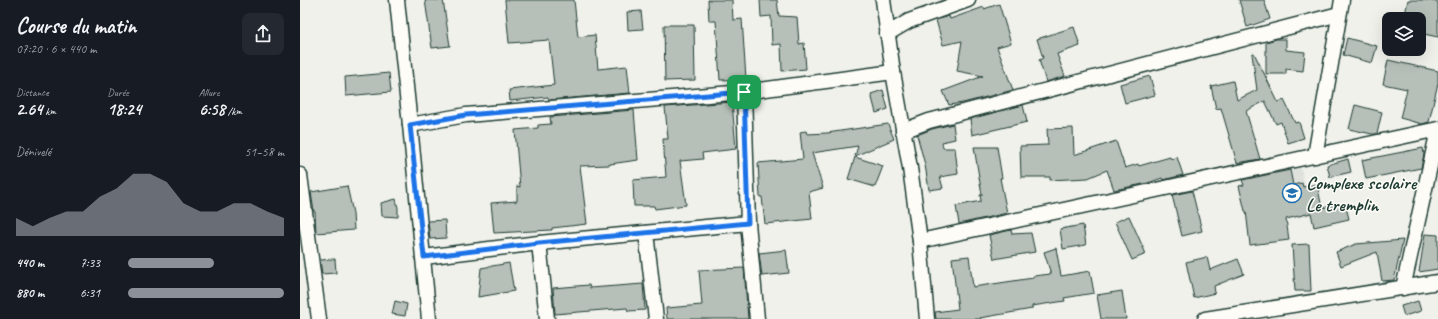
<!DOCTYPE html>
<html lang="fr">
<meta charset="utf-8">
<style>
body{margin:0;font-family:Caveat,sans-serif;background:#242831;color:#f1f3f6;height:100vh;display:flex;flex-direction:column;font-size:15px;white-space:nowrap}
*{box-sizing:border-box;margin:0}
p{font-size:13px;color:#9ea1a6}
.icon{flex:none;width:22px;height:22px;fill:none;stroke:currentColor;stroke-width:2;stroke-linecap:round;stroke-linejoin:round}
.map{position:relative;flex:1;overflow:hidden}
.panel{display:flex;flex-direction:column;background:#171b24;width:300px}
.panel>*{flex:none}
.buttons{position:absolute;left:1082px;top:12px;display:grid;gap:8px}
.buttons a{display:grid;place-items:center;width:44px;height:44px;border-radius:8px;background:#171b24;box-shadow:0 4px 16px #0002;font-size:20px}
.pin{position:absolute;display:grid;place-items:center;width:34px;height:34px;color:#fff;margin:-17px;border-radius:8px;box-shadow:0 2px 6px #0006}
.round{display:grid;place-items:center;flex:none;width:42px;height:42px;border-radius:8px;background:#242831}
.head{display:flex;align-items:center;justify-content:space-between;height:68px;padding:0 16px}
h1{font-size:22px;font-weight:600;line-height:30px}
.metrics{display:grid;grid-template-columns:repeat(3,1fr);gap:6px;height:68px;padding:4px 16px}
.metrics div{display:grid;align-content:center}
.metrics b{font-size:17px;font-weight:600}
.metrics small{font-size:11px;font-weight:400}
.metrics p{font-size:11px}
.chart{height:112px;padding:8px 16px}
.chart p{display:flex;justify-content:space-between}
.chart svg{width:100%;height:72px;margin-top:4px;fill:#8c9099;opacity:.7}
ul{padding:0 16px;list-style:none;font-size:13px}
li{display:grid;grid-template-columns:64px 48px 1fr;align-items:center;height:30px}
li i{height:10px;border-radius:5px;background:#8c9099}
main{display:flex;flex:1;min-height:0}
.map>svg:first-child{display:block}
.built{fill:#dfe2dc}
.building{fill:#b6bfb8;stroke:#1f3d34}
.lines{fill:none;stroke-linecap:round;stroke-linejoin:round}
.street-casing{stroke:#1f3d34;stroke-width:17}
.street{stroke:#fdfcf7;stroke-width:14}
.route-casing{stroke:#fff;stroke-width:8}
.route{stroke:#1a73e8;stroke-width:5}
.labels{text-anchor:middle;stroke-width:3;stroke-linejoin:round;paint-order:stroke}
.poi-label{font-size:19px;font-weight:bold;fill:#1f3d34;stroke:#fdfcf7;text-anchor:start}
</style>
<main>
<section class="panel">
<div class="head"><div><h1>Course du matin</h1><p>07:20 · 6 × 440 m</p></div><a class="round"><svg class="icon" aria-label="share" viewBox="0 0 24 24"><path d="M12 15V3M7 8l5-5 5 5M5 13v7h14v-7"/></svg></a></div>
<div class="metrics">
<div><p>Distance</p><b>2.64<small> km</small></b></div>
<div><p>Durée</p><b>18:24</b></div>
<div><p>Allure</p><b>6:58<small> /km</small></b></div>
</div>
<div class="chart"><p><span>Dénivelé</span>51–58 m</p>
<svg viewBox="0 0 160 44" preserveAspectRatio="none"><path d="M0 44V33L10 38L20 33L30 29L40 29L50 20L60 15L70 6L80 6L90 11L100 24L110 29L120 29L130 24L140 24L150 29L160 33V44z"/></svg>
</div>
<ul>
<li><b>440 m</b>7:33<i style="width:55%"></i></li>
<li><b>880 m</b>6:31<i style="width:100%"></i></li>
</ul>
</section>
<div class="map">
<svg width="1138" height="319" viewBox="0 0 1138 319">
<rect width="100%" height="100%" fill="#f0f1eb"/>
<filter id="ink" filterUnits="userSpaceOnUse"><feTurbulence type="fractalNoise" baseFrequency=".025" numOctaves="2"/><feDisplacementMap in="SourceGraphic" scale="8" xChannelSelector="R" yChannelSelector="G"/><feConvolveMatrix kernelMatrix="1 2 1 2 8 2 1 2 1" color-interpolation-filters="sRGB"/></filter>
<g filter="url(#ink)">
<polygon class="built" points="1000,164 1011,215 984,221 973,170"/>
<g class="building">
<polygon points="125,0 143,0 150,46 132,48"/>
<polygon points="205,0 274,0 278,37 295,35 298,69 327,66 330,93 249,100 248,97 210,101 209,90 254,85 249,40 209,43"/>
<polygon points="408,0 432,0 433,20 442,19 446,79 420,80 416,21 409,21"/>
<polygon points="460,0 477,0 479,16 497,17 499,44 504,43 506,69 482,71 481,44 472,45 471,16 461,17"/>
<polygon points="939,0 964,0 970,19 947,27"/>
<polygon points="1108,0 1126,0 1138,2 1138,37 1119,33 1119,19 1104,19"/>
<polygon points="699,4 711,43 697,47 713,90 663,103 649,105 643,91 683,76 657,71 662,41 643,45 636,20 649,16 650,19 684,7 684,9"/>
<polygon points="341,11 343,29 328,30 327,12"/>
<polygon points="364,25 394,25 395,80 365,81"/>
<polygon points="774,27 780,46 757,54 765,76 746,82 739,60 743,58 737,39"/>
<polygon points="1047,38 1077,46 1072,63 1043,55"/>
<polygon points="976,39 986,39 986,50 1005,52 1003,71 986,69 986,74 966,74 966,42"/>
<polygon points="954,53 978,102 984,100 995,123 999,122 1004,138 988,143 981,122 976,124 965,101 946,111 960,159 937,163 921,108 916,109 911,86 933,81 937,100 957,90 952,54"/>
<polygon points="1088,60 1138,71 1138,83 1129,122 1122,124 1100,118 1107,89 1083,84"/>
<polygon points="89,73 91,92 46,96 45,77"/>
<polygon points="850,76 855,95 825,103 820,84"/>
<polygon points="583,90 588,109 576,113 571,94"/>
<polygon points="432,102 436,149 402,153 403,159 380,161 386,205 355,209 354,206 334,206 333,180 366,177 363,139 368,139 365,107"/>
<polygon points="723,105 727,122 672,135 670,119"/>
<polygon points="1055,105 1082,112 1077,134 1072,134 1049,129"/>
<polygon points="334,110 338,160 310,164 310,165 280,166 287,224 252,228 252,230 194,233 191,203 217,201 217,186 220,187 215,130 238,128 238,125 251,124 250,117"/>
<polygon points="588,124 594,139 555,156 558,146 512,153 523,188 509,192 512,219 465,224 462,197 460,197 458,163 503,159 500,132 506,131 507,134 527,133"/>
<polygon points="653,124 655,139 642,142 643,148 655,148 658,174 640,177 643,188 629,190 625,165 617,135 632,129"/>
<polygon points="773,128 774,155 816,141 825,168 838,164 839,166 870,157 871,159 877,157 883,175 863,180 862,178 848,183 814,190 807,170 788,178 750,180 750,177 721,177 720,146 748,145 747,129"/>
<polygon points="674,147 697,147 702,178 700,178 707,213 659,224 656,206 681,201 680,195 682,195"/>
<polygon points="1123,148 1124,154 1121,168 1066,179 1062,160"/>
<polygon points="555,157 583,166 575,187 548,179"/>
<polygon points="1048,159 1051,172 1030,177 1027,165"/>
<polygon points="990,170 993,185 1002,183 1003,187 1017,184 1022,208 1045,203 1049,219 1014,227 1011,213 986,219 989,240 950,245 946,211 945,211 939,186 944,185 942,180"/>
<polygon points="47,186 53,213 54,230 16,233 15,212 14,212 11,192"/>
<polygon points="892,191 902,231 882,236 872,195"/>
<polygon points="96,199 98,208 98,217 82,216 81,203"/>
<polygon points="829,216 846,254 832,260 815,222"/>
<polygon points="145,220 146,238 130,239 128,221"/>
<polygon points="783,225 786,245 763,249 760,229"/>
<polygon points="711,230 712,234 731,233 735,252 694,259 689,235"/>
<polygon points="1125,234 1138,235 1138,269 1119,272"/>
<polygon points="1103,240 1094,280 1082,281 1077,252 1041,266 1036,252 1056,244"/>
<polygon points="1009,244 1011,291 995,291 992,245"/>
<polygon points="756,248 761,276 790,271 794,293 764,298 765,301 732,306 732,309 680,318 681,319 636,319 635,312 658,309 652,258 669,256 673,287 733,278 733,276 751,274 744,252"/>
<polygon points="486,250 489,273 462,276 459,253"/>
<polygon points="907,257 910,270 938,259 944,274 914,286 915,293 894,298 886,262"/>
<polygon points="35,259 36,273 22,274 20,260"/>
<polygon points="209,263 214,291 178,297 181,268"/>
<polygon points="444,268 448,319 367,319 366,308 402,305 399,270"/>
<polygon points="343,284 345,310 328,311 327,308 255,314 253,288 289,285 290,288"/>
<polygon points="822,291 826,319 801,319 797,295"/>
<polygon points="95,301 107,304 105,316 92,314"/>
<polygon points="1118,301 1121,311 1104,316 1101,306"/>
</g>
<g class="lines">
<defs>
<g id="street">
<polyline points="97,0 110,125 129,319"/>
<polyline points="583,0 593,72 610,168 620,241 627,319"/>
<polyline points="587,34 609,21 668,0"/>
<polyline points="444,92 448,223 457,319"/>
<polyline points="110,125 166,115 444,92 593,72"/>
<polyline points="603,131 629,121 1039,14"/>
<polyline points="1015,156 1042,0"/>
<polyline points="0,175 19,319"/>
<polyline points="346,233 356,319"/>
<polyline points="620,241 1138,129"/>
<polyline points="239,243 247,319"/>
<polyline points="124,257 239,243 448,223"/>
<polyline points="1103,288 1138,130"/>
<polyline points="905,319 1138,282"/>
</g>
</defs>
<use href="#street" class="street-casing"/>
<use href="#street" class="street"/>
</g>
</g>
<g class="lines" filter="url(#ink)">
<defs>
<polygon id="route" points="444,92 448,223 239,243 124,257 110,125 166,115"/>
</defs>
<use href="#route" class="route-casing"/>
<use href="#route" class="route"/>
</g>
<defs>
<symbol id="school-ring" viewBox="-11 -11 22 22"><circle r="9.5" fill="#fdfcf7" stroke="#1f6fb2" stroke-width="1.5"/><path d="M0-5L7-2L0 1L-7-2ZM-4 1L0 2.5L4 1V4Q0 6-4 4Z" fill="#1f6fb2"/></symbol>
</defs>
<g fill-rule="evenodd">
<use href="#school-ring" x="981" y="182" width="22" height="22"/>
</g>
<g class="labels">
<g class="poi-label">
<text x="1006" y="189">Complexe scolaire<tspan x="1006" dy="22">Le tremplin</tspan></text>
</g>
</g>
</svg>
<div class="buttons">
<a><svg class="icon" aria-label="layers" viewBox="0 0 24 24"><path d="M12 4l9 5-9 5-9-5zM3 14l9 5 9-5"/></svg></a>
</div>
<div class="pin" style="left:444px;top:92px;background:#1e9e55"><svg class="icon" aria-label="arrive" viewBox="0 0 24 24"><path d="M6 21V4h12l-3 4 3 4H6"/></svg></div>
</div>
</main>
